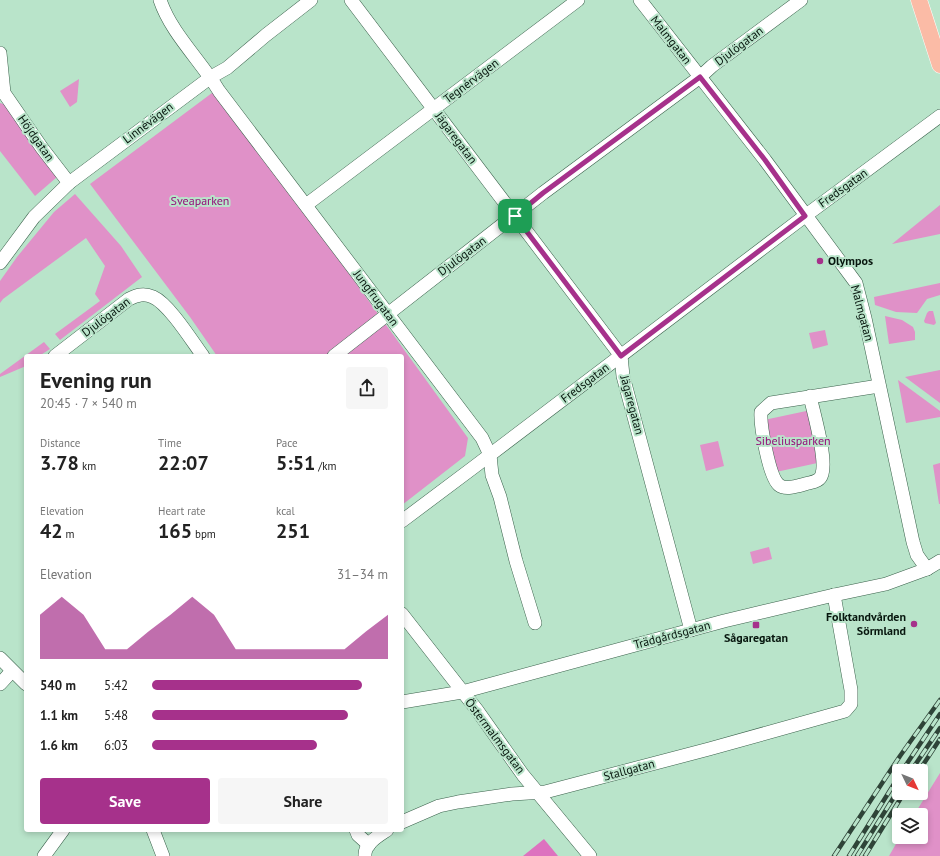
<!DOCTYPE html>
<meta charset="utf-8">
<style>
body{margin:0;font-family:"PT Sans",sans-serif;background:#f6f6f6;color:#222;height:100vh;display:flex;flex-direction:column;font-size:15px;white-space:nowrap}
*{box-sizing:border-box;margin:0}
p{font-size:13px;color:#767676}
.icon{flex:none;width:22px;height:22px;fill:none;stroke:currentColor;stroke-width:2;stroke-linecap:round;stroke-linejoin:round}
.map{position:relative;flex:1;overflow:hidden}
.side{position:absolute;left:24px;top:354px;width:380px;height:478px;display:flex;flex-direction:column;background:#fff;border-radius:4px;box-shadow:0 2px 6px #0003}
.side>*{flex:none}
.needle{width:26px;rotate:133deg}
.controls{position:absolute;left:892px;top:764px;display:grid;gap:8px}
.controls a{display:grid;place-items:center;width:36px;height:36px;border-radius:4px;background:#fff;box-shadow:0 2px 6px #0003;font-size:20px}
.pin{position:absolute;display:grid;place-items:center;width:34px;height:34px;color:#fff;margin:-17px;border-radius:8px;box-shadow:0 2px 6px #0006}
.round{display:grid;place-items:center;flex:none;width:42px;height:42px;border-radius:4px;background:#f6f6f6}
.overview{display:flex;align-items:center;justify-content:space-between;height:68px;padding:0 16px}
h1{font-size:22px;font-weight:700;line-height:30px}
.metrics{display:grid;grid-template-columns:repeat(3,1fr);gap:6px;height:68px;padding:4px 16px}
.metrics div{display:grid;align-content:center}
.metrics b{font-size:20px;font-weight:700}
.metrics small{font-size:11px;font-weight:400}
.metrics p{font-size:11px}
.chart{height:112px;padding:8px 16px}
.chart p{display:flex;justify-content:space-between}
.chart svg{width:100%;height:72px;margin-top:4px;fill:#a6318b;opacity:.7}
.primary-button{display:flex;gap:8px;margin-top:auto;padding:8px 16px}
.primary-button a{flex:1;height:46px;border-radius:4px;background:#a6318b;color:#fff;font-size:16px;font-weight:700;line-height:46px;text-align:center}
.primary-button a+a{background:#f6f6f6;color:#222}
ul{padding:0 16px;list-style:none;font-size:13px}
li{display:grid;grid-template-columns:64px 48px 1fr;align-items:center;height:30px}
li i{height:10px;border-radius:5px;background:#a6318b}
.map>svg:first-child{display:block}
.green{fill:#e091c8}
.forest{fill:#dd72bf}
.lines{fill:none;stroke-linecap:round;stroke-linejoin:round}
.minor-casing{stroke:#3a614b;stroke-width:14}
.major-casing{stroke:#fff;stroke-width:17}
.minor{stroke:#fff;stroke-width:13}
.major{stroke:#fbbba6;stroke-width:16}
.rail-casing{stroke:#2f4438;stroke-width:4.5}
.rail{stroke:#b9e4ca;stroke-width:3;stroke-dasharray:9;stroke-linecap:butt}
.route-casing{stroke:#fff;stroke-width:8}
.route{stroke:#a6318b;stroke-width:5}
.poi-dot{fill:#a6318b;stroke:#b9e4ca;stroke-width:1.5}
.labels{text-anchor:middle;stroke-width:4;stroke-linejoin:round;paint-order:stroke}
.street-label{font-size:12px;fill:#07160e;stroke:#b9e4ca}
.park-label{font-size:12px;fill:#940e79;stroke:#b9e4ca}
.poi-label{font-size:12px;font-weight:bold;fill:#07160e;stroke:#b9e4ca;text-anchor:start}
</style>
<div class="map">
<svg width="940" height="856" viewBox="0 0 940 856">
<rect width="100%" height="100%" fill="#b9e4ca"/>
<g class="green">
<polygon points="79,79 77,102 70,107 60,91"/>
<polygon points="216,90 468,438 465,456 402,505 402,356 217,356 190,317 90,184"/>
<polygon points="0,103 7,105 57,177 35,196 0,151"/>
<polygon points="75,194 121,246 142,277 60,340 55,334 100,301 95,294 105,266 86,238 3,299 0,303 0,281 17,257 54,212"/>
<polygon points="940,205 940,234 892,244"/>
<polygon points="940,283 940,295 927,299 917,313 896,312 875,305 874,297"/>
<polygon points="929,311 933,311 936,323 934,325 925,323 924,321 927,313"/>
<polygon points="885,316 902,320 913,327 915,332 915,340 889,344"/>
<polygon points="825,330 828,345 813,349 809,333"/>
<polygon points="44,342 50,349 39,356 26,356 26,366 0,377 0,374"/>
<polygon points="940,370 940,403 905,377"/>
<polygon points="898,380 940,411 940,417 906,423"/>
<polygon points="811,410 822,462 776,472 764,420"/>
<polygon points="718,441 724,466 706,471 700,445"/>
<polygon points="940,463 940,504 939,504 933,465"/>
<polygon points="769,547 772,559 753,564 750,552"/>
<polygon points="940,773 940,856 889,856 900,837 921,837 921,815 914,815"/>
</g>
<polygon class="forest" points="544,839 558,856 523,856"/>
<g class="lines">
<defs>
<g id="minor">
<path d="M 160,0 C 171,33 201,61 219,91 L 482,438 L 490,455 L 492,475 L 500,497 L 516,561 L 535,623"/>
<polyline points="351,0 621,356 623,376 691,630"/>
<polyline points="640,0 765,160 856,283 865,318 913,542 917,555 927,569"/>
<polyline points="0,53 4,93 42,148 69,183"/>
<polyline points="306,205 578,0"/>
<polyline points="0,263 34,217 69,183 211,77 227,68 266,35 311,0"/>
<path d="M 55,356 L 129,299 C 137,295 144,293 153,297 C 169,304 192,341 203,356"/>
<polyline points="334,356 543,193 700,77 712,66 801,0"/>
<path d="M 810,396 C 814,415 827,458 822,474 C 820,482 812,482 805,484 C 798,486 785,490 779,485 C 769,477 760,425 761,412 L 771,403 L 879,386"/>
<polyline points="402,521 474,467 805,216 940,116"/>
<polyline points="402,614 477,710 523,775 590,856"/>
<polyline points="0,658 26,684"/>
<polyline points="0,684 12,671"/>
<polyline points="402,702 462,692 724,621 834,595 886,584 927,569 940,561"/>
<polyline points="402,822 439,806 458,802 512,794 545,792 709,749 845,711 851,704 851,690 834,595"/>
<polyline points="153,830 163,856"/>
<polyline points="356,830 358,835 369,845"/>
<polyline points="44,856 63,830"/>
<path d="M 365,856 C 364,844 378,836 387,830"/>
</g>
<polyline id="major" points="919,0 940,65"/>
</defs>
<use href="#minor" class="minor-casing"/>
<use href="#major" class="major-casing"/>
<use href="#minor" class="minor"/>
<use href="#major" class="major"/>
<defs>
<g id="rail">
<polyline points="902,771 940,714"/>
<polyline points="911,771 940,728"/>
<polyline points="919,771 940,739"/>
<polyline points="834,856 900,756 940,700"/>
<polyline points="849,856 899,776"/>
<polyline points="857,856 899,789"/>
<polyline points="865,856 904,793"/>
</g>
</defs>
<use href="#rail" class="rail-casing"/>
<use href="#rail" class="rail"/>
</g>
<g class="lines">
<defs>
<polygon id="route" points="700,77 765,160 805,216 621,356 515,216 543,193"/>
</defs>
<use href="#route" class="route-casing"/>
<use href="#route" class="route"/>
</g>
<g class="poi-dot">
<circle cx="820" cy="261" r="4"/>
<circle cx="914" cy="624" r="4"/>
<rect x="752" y="621" width="8" height="8" rx="2"/>
</g>
<g class="labels">
<g class="street-label">
<text transform="translate(671 40) rotate(52)" y="4">Malmgatan</text>
<text transform="translate(739 46) rotate(-37)" y="4">Djulögatan</text>
<text transform="translate(471 81) rotate(-37)" y="4">Tegnérvägen</text>
<text transform="translate(148 123) rotate(-37)" y="4">Linnévägen</text>
<text transform="translate(36 138) rotate(55)" y="4">Höjdgatan</text>
<text transform="translate(456 138) rotate(53)" y="4">Jägaregatan</text>
<text transform="translate(843 188) rotate(-36)" y="4">Fredsgatan</text>
<text transform="translate(462 256) rotate(-37)" y="4">Djulögatan</text>
<text transform="translate(376 298) rotate(53)" y="4">Jungfrugatan</text>
<text transform="translate(862 313) rotate(75)" y="4">Malmgatan</text>
<text transform="translate(106 317) rotate(-37)" y="4">Djulögatan</text>
<text transform="translate(585 383) rotate(-37)" y="4">Fredsgatan</text>
<text transform="translate(632 405) rotate(75)" y="4">Jägaregatan</text>
<text transform="translate(672 635) rotate(-15)" y="4">Trädgårdsgatan</text>
<text transform="translate(495 736) rotate(53)" y="4">Östermalmsgatan</text>
<text transform="translate(629 770) rotate(-15)" y="4">Stallgatan</text>
</g>
<g class="park-label">
<text x="200" y="205">Sveaparken</text>
<text x="793" y="445">Sibeliusparken</text>
</g>
<g class="poi-label">
<text x="828" y="265">Olympos</text>
<text x="906" y="621" text-anchor="end">Folktandvården<tspan x="906" dy="14">Sörmland</tspan></text>
<text x="756" y="642" text-anchor="middle">Sågaregatan</text>
</g>
</g>
</svg>
<div class="controls">
<a><svg class="needle" viewBox="-14 -14 28 28"><path d="M0-13l5 13h-10z" fill="#e53935"/><path d="M0 13l5-13h-10z" fill="#767676"/></svg></a>
<a><svg class="icon" aria-label="layers" viewBox="0 0 24 24"><path d="M12 4l9 5-9 5-9-5zM3 14l9 5 9-5"/></svg></a>
</div>
<div class="pin" style="left:515px;top:216px;background:#1e9e55"><svg class="icon" aria-label="arrive" viewBox="0 0 24 24"><path d="M6 21V4h12l-3 4 3 4H6"/></svg></div>
<section class="side">
<div class="overview"><div><h1>Evening run</h1><p>20:45 · 7 × 540 m</p></div><a class="round"><svg class="icon" aria-label="share" viewBox="0 0 24 24"><path d="M12 15V3M7 8l5-5 5 5M5 13v7h14v-7"/></svg></a></div>
<div class="metrics">
<div><p>Distance</p><b>3.78<small> km</small></b></div>
<div><p>Time</p><b>22:07</b></div>
<div><p>Pace</p><b>5:51<small> /km</small></b></div>
</div>
<div class="metrics">
<div><p>Elevation</p><b>42<small> m</small></b></div>
<div><p>Heart rate</p><b>165<small> bpm</small></b></div>
<div><p>kcal</p><b>251</b></div>
</div>
<div class="chart"><p><span>Elevation</span>31–34 m</p>
<svg viewBox="0 0 160 44" preserveAspectRatio="none"><path d="M0 44V17L10 6L20 17L30 38L40 38L50 27L60 17L70 6L80 17L90 38L100 38L110 38L120 38L130 38L140 38L150 27L160 17V44z"/></svg>
</div>
<ul>
<li><b>540 m</b>5:42<i style="width:89%"></i></li>
<li><b>1.1 km</b>5:48<i style="width:83%"></i></li>
<li><b>1.6 km</b>6:03<i style="width:70%"></i></li>
</ul>
<div class="primary-button"><a>Save</a><a>Share</a></div>
</section>
</div>
